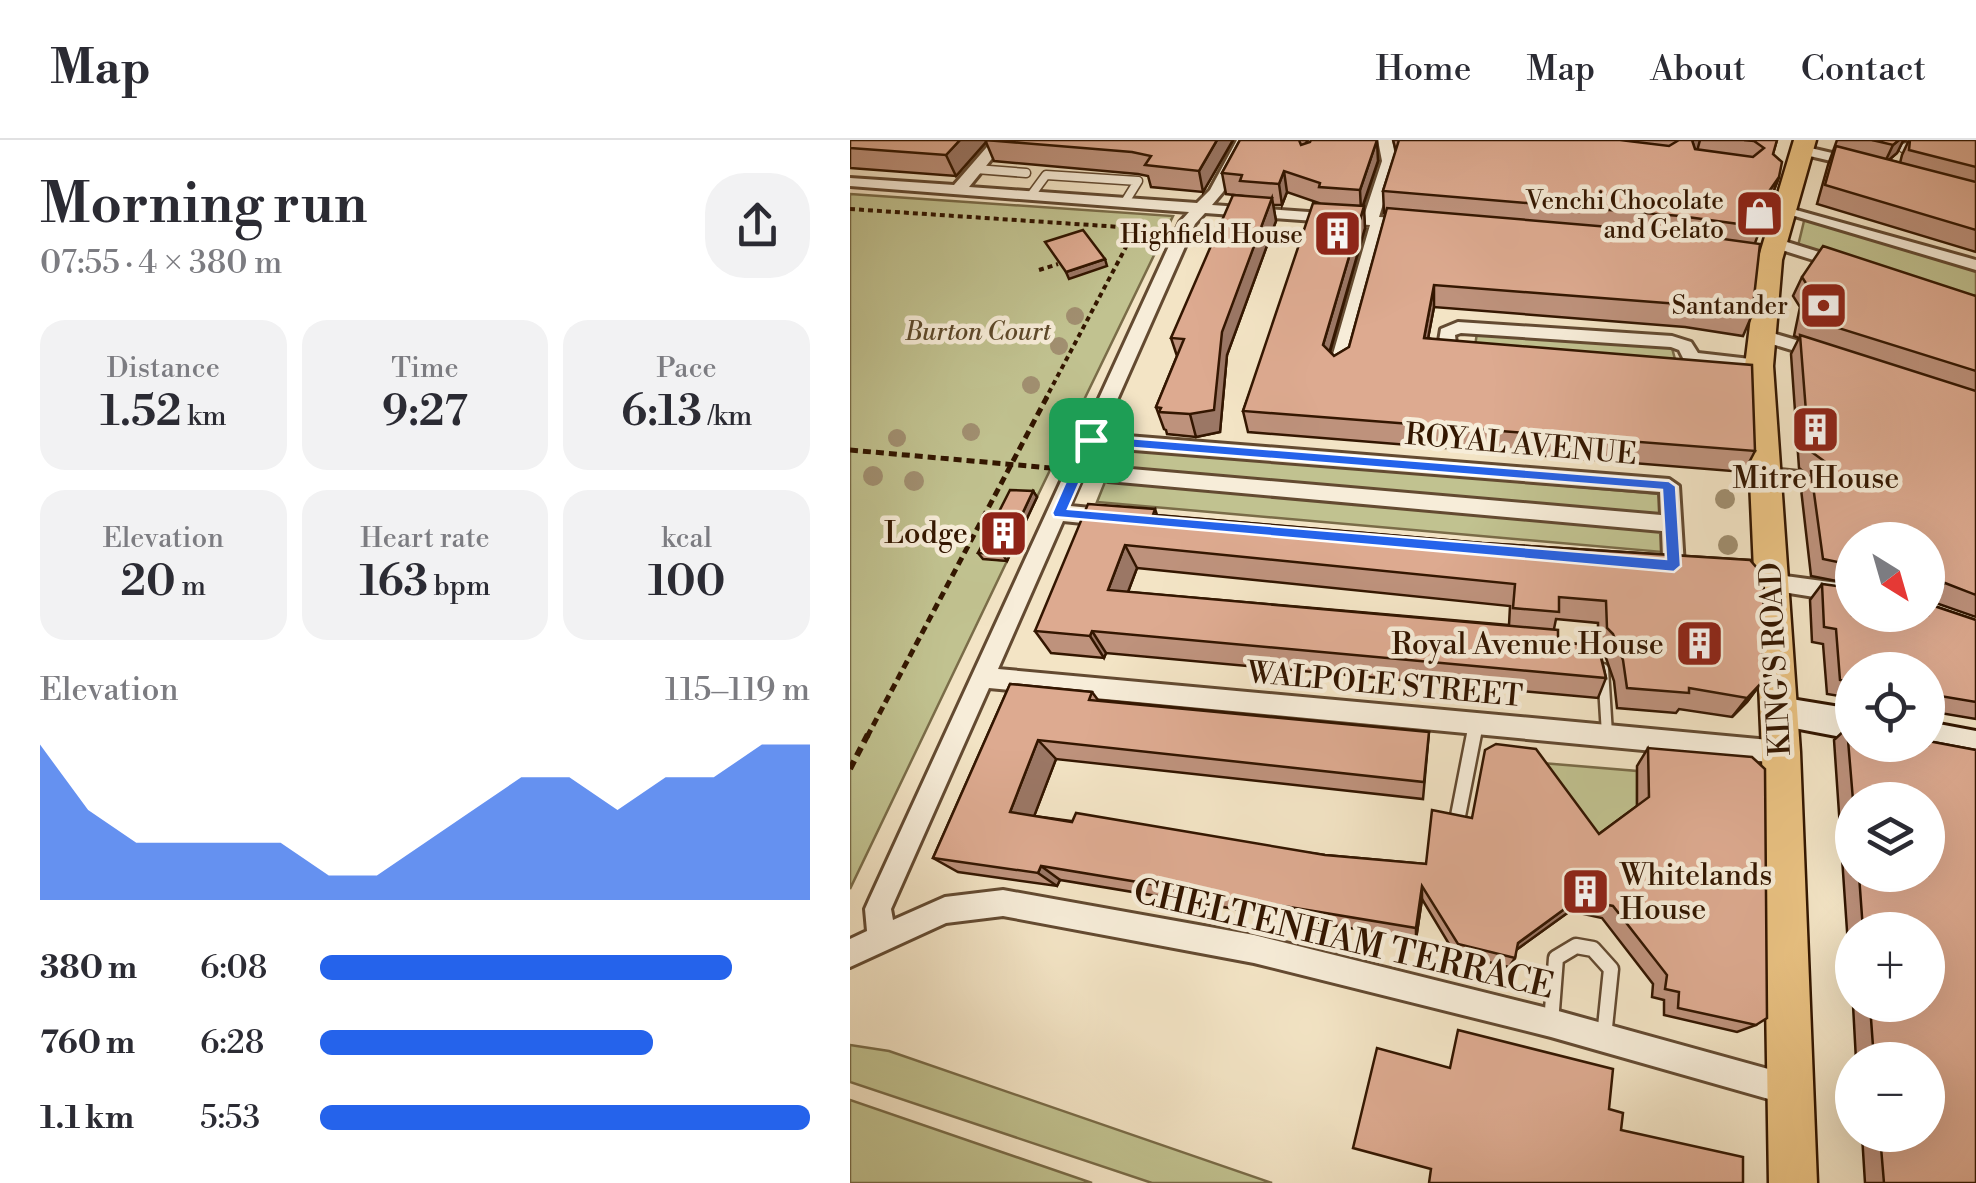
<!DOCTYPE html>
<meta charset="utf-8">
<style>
body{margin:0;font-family:"Libre Bodoni",serif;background:#f2f2f3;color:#2b2b33;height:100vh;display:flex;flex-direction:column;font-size:38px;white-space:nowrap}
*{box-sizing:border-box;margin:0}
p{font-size:32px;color:#7c7c81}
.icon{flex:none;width:55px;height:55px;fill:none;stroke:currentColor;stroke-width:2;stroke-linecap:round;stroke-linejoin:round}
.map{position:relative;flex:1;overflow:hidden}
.panel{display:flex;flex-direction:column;background:#fff;width:850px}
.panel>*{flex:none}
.needle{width:65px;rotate:143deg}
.tools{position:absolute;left:985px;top:382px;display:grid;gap:20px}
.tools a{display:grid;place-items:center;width:110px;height:110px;border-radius:50%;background:#fff;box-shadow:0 10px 40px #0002;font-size:50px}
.pin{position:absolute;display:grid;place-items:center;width:85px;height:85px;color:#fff;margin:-42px;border-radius:20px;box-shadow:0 5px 15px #0006}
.round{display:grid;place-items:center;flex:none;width:105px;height:105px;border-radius:40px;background:#f2f2f3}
.headline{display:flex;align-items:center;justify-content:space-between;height:170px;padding:0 40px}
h1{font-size:55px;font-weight:600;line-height:75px}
.figures{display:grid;grid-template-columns:repeat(3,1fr);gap:15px;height:170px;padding:10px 40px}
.figures div{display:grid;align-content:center;border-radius:25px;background:#f2f2f3;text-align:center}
.figures b{font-size:42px;font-weight:600}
.figures small{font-size:28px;font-weight:400}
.figures p{font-size:28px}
.chart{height:280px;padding:20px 40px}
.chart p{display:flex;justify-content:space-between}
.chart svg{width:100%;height:180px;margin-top:10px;fill:#2563eb;opacity:.7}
ul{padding:0 40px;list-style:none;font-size:32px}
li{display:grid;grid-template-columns:160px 120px 1fr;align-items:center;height:75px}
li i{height:25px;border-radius:12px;background:#2563eb}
header{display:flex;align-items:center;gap:60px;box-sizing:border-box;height:140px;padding:0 50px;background:#fff;border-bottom:2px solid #e1e1e2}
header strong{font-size:48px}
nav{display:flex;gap:55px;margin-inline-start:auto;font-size:35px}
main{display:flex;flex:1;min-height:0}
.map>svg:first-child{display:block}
.green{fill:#c1c290;stroke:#7a6c48;stroke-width:2.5}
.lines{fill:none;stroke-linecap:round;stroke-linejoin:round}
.lane-far2-casing{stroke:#634a31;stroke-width:11}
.lane-far1-casing{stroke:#634a31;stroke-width:15}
.lane-casing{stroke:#634a31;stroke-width:19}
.street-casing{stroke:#634a31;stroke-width:6}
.secondary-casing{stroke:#331600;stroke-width:6}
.primary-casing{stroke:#331600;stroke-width:5}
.path-far2{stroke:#331600;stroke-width:4;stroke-dasharray:5 4;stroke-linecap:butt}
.path-far1{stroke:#331600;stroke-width:5;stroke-dasharray:8 5;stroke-linecap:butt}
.path{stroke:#331600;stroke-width:6;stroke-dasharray:9 6;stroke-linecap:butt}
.lane-far2{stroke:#f7edd9;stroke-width:8}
.lane-far1{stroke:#f7edd9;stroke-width:10}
.lane{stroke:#f7edd9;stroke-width:14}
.street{fill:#f7edd9;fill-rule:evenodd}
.secondary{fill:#f7edd9;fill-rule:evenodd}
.primary{fill:#eac282;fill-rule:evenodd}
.tree{fill:#a18f70}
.wall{fill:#be927c;stroke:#331600;stroke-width:2.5;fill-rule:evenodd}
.shaded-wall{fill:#9b7765;stroke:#331600;stroke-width:2.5}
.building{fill:#ddaa90;stroke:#331600;stroke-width:2.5}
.route{fill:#2563eb;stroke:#fff;stroke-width:2.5;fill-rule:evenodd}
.labels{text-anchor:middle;stroke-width:9;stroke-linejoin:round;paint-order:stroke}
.far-poi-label{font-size:25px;fill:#331600;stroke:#f7edd9;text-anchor:end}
.far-park-label{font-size:25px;font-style:italic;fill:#5e4a2b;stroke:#f7edd9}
.street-label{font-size:30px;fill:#331600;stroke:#f7edd9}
.poi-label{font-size:30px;fill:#331600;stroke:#f7edd9;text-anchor:end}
.near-street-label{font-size:35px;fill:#331600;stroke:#f7edd9}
</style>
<header>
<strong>Map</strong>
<nav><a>Home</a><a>Map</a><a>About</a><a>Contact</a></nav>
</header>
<main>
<section class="panel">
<div class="headline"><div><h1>Morning run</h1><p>07:55 · 4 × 380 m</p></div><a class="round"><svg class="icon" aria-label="share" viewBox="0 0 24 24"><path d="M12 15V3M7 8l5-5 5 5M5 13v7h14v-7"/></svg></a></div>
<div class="figures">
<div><p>Distance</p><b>1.52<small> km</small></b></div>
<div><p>Time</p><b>9:27</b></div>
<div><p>Pace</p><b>6:13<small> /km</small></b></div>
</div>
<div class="figures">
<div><p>Elevation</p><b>20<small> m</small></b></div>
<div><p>Heart rate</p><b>163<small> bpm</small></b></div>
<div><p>kcal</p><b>100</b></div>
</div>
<div class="chart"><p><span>Elevation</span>115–119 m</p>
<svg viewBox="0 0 160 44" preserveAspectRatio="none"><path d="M0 44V6L10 22L20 30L30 30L40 30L50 30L60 38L70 38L80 30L90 22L100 14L110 14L120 22L130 14L140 14L150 6L160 6V44z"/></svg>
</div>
<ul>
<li><b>380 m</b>6:08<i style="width:84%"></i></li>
<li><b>760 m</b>6:28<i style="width:68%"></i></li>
<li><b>1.1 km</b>5:53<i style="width:100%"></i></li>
</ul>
</section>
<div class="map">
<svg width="1126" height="1043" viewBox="0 0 1126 1043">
<rect width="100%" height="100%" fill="#f3e4c5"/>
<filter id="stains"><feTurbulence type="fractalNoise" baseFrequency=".002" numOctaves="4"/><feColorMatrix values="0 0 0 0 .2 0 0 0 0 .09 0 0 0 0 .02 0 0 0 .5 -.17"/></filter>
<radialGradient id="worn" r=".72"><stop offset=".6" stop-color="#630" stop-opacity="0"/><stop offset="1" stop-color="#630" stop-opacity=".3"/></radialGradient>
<g class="green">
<polygon points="0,54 323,76 187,357 164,356 133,418 157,421 0,749"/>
<polygon points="959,80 1126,131 1126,164 948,106 954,81"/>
<polygon points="631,192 822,208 826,223 625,206 627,193"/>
<polygon points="269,307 809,354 812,412 247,362"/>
<polygon points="692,623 787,631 787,674 759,695 726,691"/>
<polygon points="0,905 39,911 422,1043 302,1043 0,942"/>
<polygon points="0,960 242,1043 0,1043"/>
</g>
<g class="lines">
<defs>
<g id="lane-far2">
<polyline points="1053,8 1081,0"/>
<polyline points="126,29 176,33"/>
<polyline points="182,54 196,35 288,41 275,62"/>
</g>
<g id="lane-far1">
<polyline points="753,529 757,594"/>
<polyline points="624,597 627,581"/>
</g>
<g id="lane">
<polyline points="607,681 624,594"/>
<polyline points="701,883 706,818 726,806 743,809 761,829 754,897"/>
</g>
<g id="street">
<polygon points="143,0 157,0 119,47 347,63 360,50 387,0 401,0 373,52 362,65 514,76 532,21 528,0 542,0 546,21 529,77 563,79 571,84 563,89 535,86 494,232 482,232 479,228 520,85 355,73 345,84 252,294 819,339 829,346 834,426 824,434 800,431 797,425 800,419 813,417 812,391 258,341 248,334 258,327 811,375 810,352 246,307 220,366 262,370 272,378 262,386 213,381 148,529 931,601 940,604 943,612 940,620 931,623 139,548 41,769 43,780 95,757 153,750 404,795 701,869 940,935 951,939 955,950 951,961 940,965 701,897 404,823 153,776 96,783 0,827 0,799 17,791 15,769 19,760 330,82 339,72 0,46 0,38 104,45"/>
<polygon points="952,6 1016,21 1018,24 1011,28 947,13 945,10"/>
<polygon points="928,65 1126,120 1126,130 928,71"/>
<polygon points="924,98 998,121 1000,124 992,129 919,106 916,103"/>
<path d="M 608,182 L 822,196 L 841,202 L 848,213 L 909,220 L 918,226 L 909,232 L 848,224 L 844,232 L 822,238 L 625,220 L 591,211 L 588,207 L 591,189 ZM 611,193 L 821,207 L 829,210 L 833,218 L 831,224 L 822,226 L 625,208 L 606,204 L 605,195 Z"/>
<polygon points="912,190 977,209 980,213 971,219 906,199 904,195"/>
<polygon points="913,328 949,332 959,339 949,346 906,340 903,335 906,330"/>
<polygon points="921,434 1002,445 1002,463 914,449 910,443 914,437"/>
</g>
<g id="secondary">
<polygon points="929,557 1002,569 1002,599 917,583 912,572 917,561"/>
<polygon points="1078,582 1126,591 1126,623 1066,609 1064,605 1078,605"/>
</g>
<polygon id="primary" points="944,0 966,0 932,120 923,226 950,612 967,1043 919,1043 912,612 895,226 908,120"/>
</defs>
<use href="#lane-far2" class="lane-far2-casing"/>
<use href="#lane-far1" class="lane-far1-casing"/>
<use href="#lane" class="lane-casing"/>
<use href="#street" class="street-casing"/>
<use href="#secondary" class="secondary-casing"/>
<use href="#primary" class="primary-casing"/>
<g class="path-far2">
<polyline points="0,69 286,88 196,258"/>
<polyline points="189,130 208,124"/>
</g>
<g class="path-far1">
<polyline points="0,310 201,328"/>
<polyline points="17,597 198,255"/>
</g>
<polyline class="path" points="0,629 18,594"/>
<use href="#lane-far2" class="lane-far2"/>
<use href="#lane-far1" class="lane-far1"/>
<use href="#lane" class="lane"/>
<use href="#street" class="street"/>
<use href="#secondary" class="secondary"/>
<use href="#primary" class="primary"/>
</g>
<g class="tree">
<circle cx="225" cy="176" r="9"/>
<circle cx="209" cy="206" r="9"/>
<circle cx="181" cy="245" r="9"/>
<circle cx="121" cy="292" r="9"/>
<circle cx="47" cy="298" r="9"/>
<circle cx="23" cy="336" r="10"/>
<circle cx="64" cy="341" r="10"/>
<circle cx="875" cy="359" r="10"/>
<circle cx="878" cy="405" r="10"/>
</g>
<g class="wall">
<polygon points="0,0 383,0 353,52 301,47 298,36 288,34 144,21 136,2 106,36 0,28"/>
<polygon points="390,0 458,0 456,3 528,21 513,66 515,88 480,212 484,216 499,207 536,73 534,73 533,51 546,11 543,0 927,0 923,14 929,37 921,58 912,71 911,87 905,103 902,175 893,196 835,187 584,167 578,198 905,311 894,332 398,292 393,271 469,63 437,52 432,65 423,65 426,81 377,215 370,292 346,297 317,294 316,290 314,289 306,267 327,216 321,198 393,56 376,54 372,33"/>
<polygon points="987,0 1057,0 1053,1 1047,13 1039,20 1050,23 1052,15 1059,0 1126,0 1126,112 967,64 978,25"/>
<polygon points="952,137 1126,156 1126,477 1083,462 1084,466 1126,480 1126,579 1078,571 1078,530 1002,530 1002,558 977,554 973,504 962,502 960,460 972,444 1078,475 1002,400 1002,444 961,436 951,349 959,336 949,328 941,214 949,198 944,196 950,167 943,156"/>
<polygon points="183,351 187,357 157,421 133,419 128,413"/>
<path d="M 305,369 L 307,375 L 632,403 L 900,420 L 912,542 L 897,562 L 882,577 L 829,569 L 826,573 L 767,568 L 764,541 L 755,515 L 750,511 L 756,538 L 748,558 L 256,513 L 254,518 L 201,513 L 185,491 ZM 287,428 L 660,466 L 659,485 L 278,452 ZM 706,479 L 748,483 L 748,506 L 708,502 L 704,489 Z"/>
<polygon points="160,544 242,552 248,560 579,592 573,659 206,619 184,676 475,715 576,724 622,678 749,694 787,666 787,626 798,608 906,885 887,892 814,875 814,860 802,857 803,844 752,778 720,771 666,810 665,818 659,827 605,814 572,759 566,799 210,740 207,746 108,732 83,718"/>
<path d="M 997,588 L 1002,588 L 1002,605 L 1078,605 L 1078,601 L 1126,610 L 1126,1043 L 1015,1043 L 1012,995 L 1078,995 L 1078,920 L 1006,920 L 1003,865 L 1078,865 L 1078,790 L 1002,790 L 1002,864 L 984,600 ZM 1002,660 L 1078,660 L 1078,735 L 1002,735 Z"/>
</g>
<g class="shaded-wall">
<polygon points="110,0 138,0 135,0 136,2 106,36 96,15"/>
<polygon points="367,0 383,0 353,52 349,31"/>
<polygon points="527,0 528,21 511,71 510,50"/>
<polygon points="842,0 850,0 846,15"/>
<polygon points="1049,0 1057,0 1053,1 1047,13 1034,24 1043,5"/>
<polygon points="434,31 437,52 432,65 429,44"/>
<polygon points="929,37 921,58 905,81 913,60"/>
<polygon points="422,58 426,81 377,215 370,292 346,297 340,274"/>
<polygon points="514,66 515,88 475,227 473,205"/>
<polygon points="255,119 257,126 219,139 216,132"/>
<polygon points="584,145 584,167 574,220 574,198"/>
<polygon points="183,351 187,357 157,421 153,415"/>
<polygon points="275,405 287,428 270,473 258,450"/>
<polygon points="242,491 256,513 254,518 240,496"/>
<polygon points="912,542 897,562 882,577 897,558"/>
<polygon points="188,600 206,619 180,687 160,672"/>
<polygon points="191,726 210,740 207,746 188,733"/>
<polygon points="572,746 572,759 566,799 566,788"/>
<polygon points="728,759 720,771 662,813 668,803"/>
</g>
<g class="building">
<polygon points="0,0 110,0 96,15 0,8"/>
<polygon points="135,0 367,0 349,31 295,25 301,16 282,12"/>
<polygon points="390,0 449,0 451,5 460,2 461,0 527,0 510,50 469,47 470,43 434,31 429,44 390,41 392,35 372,33"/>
<polygon points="549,0 770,0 819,6 829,0 842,0 845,9 903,17 914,8 904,1 894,0 927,0 923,14 932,22 929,37 913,60 911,87 830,76 533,51"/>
<polygon points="1022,0 1049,0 1043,5"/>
<polygon points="1060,0 1126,0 1126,27 1059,10"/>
<polygon points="986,6 1126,42 1126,90 975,45"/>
<polygon points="383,55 422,58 372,192 364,270 340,274 309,272 311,268 306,267 334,199 321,198"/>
<polygon points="463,63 514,66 473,205 484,216 499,207 537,68 830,93 910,104 902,175 842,165 584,145 574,198 902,225 905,311 393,271"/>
<polygon points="233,90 255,119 216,132 195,102"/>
<polygon points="973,106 1126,156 1126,231 953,177 959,148 952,137"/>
<polygon points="950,195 1126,251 1126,455 1095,443 1090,447 1090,455 1081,457 1084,466 1126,480 1126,562 1078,554 1078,530 1002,530 1002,542 990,540 986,489 974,487 972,444 1002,448 1002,475 1078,475 1078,400 1002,400 1002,425 973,419 961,331 974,321 959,310"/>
<polygon points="160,350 183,351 153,415 128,413"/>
<polygon points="238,364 305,369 303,375 632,403 900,420 914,436 912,542 897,558 839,548 839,553 777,548 773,520 763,494 757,488 756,461 709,457 709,472 663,468 665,444 275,405 258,450 708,490 708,502 748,506 756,538 242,491 240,496 185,491"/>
<polygon points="160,544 242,552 239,560 579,592 574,642 188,600 160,672 222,682 226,673 475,715 576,724 582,670 622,678 635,610 646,604 686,609 749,694 799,657 798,608 902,617 915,629 917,878 906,885 828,868 829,852 815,849 817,835 763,766 728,759 668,803 665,818 608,804 572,746 566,788 191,726 188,733 83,718"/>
<polygon points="997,588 1002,588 1002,605 1078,605 1078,601 1126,610 1126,1043 1034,1043 1030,995 1078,995 1078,920 1024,920 1020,865 1078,865 1078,790 1013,790 1009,735 1078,735 1078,660 1003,660"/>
<polygon points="608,890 763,929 759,969 773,973 771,990 893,1017 893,1043 579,1043 581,1029 503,1008 527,908 600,928"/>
</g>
<path class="route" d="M 241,295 L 819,341 L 826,346 L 831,426 L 824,432 L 204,377 L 202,373 L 234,300 ZM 246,305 L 812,350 L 816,419 L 218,369 Z"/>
<defs>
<symbol id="shop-square" viewBox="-11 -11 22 22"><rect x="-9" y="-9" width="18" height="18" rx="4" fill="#8f2418" stroke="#f7edd9"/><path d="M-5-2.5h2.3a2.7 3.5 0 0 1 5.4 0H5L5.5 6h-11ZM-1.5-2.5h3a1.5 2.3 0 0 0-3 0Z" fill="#fff"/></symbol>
<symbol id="building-square" viewBox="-11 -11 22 22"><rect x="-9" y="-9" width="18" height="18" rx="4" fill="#8f2418" stroke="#f7edd9"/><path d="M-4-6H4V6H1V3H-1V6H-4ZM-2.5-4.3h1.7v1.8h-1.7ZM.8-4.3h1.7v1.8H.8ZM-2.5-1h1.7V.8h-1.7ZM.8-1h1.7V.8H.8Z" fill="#fff"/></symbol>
<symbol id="bank-square" viewBox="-11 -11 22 22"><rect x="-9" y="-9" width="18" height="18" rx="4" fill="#8f2418" stroke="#f7edd9"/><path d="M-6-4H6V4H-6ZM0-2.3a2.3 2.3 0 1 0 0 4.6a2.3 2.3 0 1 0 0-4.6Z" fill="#fff"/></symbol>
</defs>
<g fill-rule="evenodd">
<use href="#shop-square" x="882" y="46" width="55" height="55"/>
<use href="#building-square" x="460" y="66" width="55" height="55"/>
<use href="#bank-square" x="946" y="138" width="55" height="55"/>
<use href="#building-square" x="938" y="262" width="55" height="55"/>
<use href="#building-square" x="126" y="366" width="55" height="55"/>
<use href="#building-square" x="822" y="476" width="55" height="55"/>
<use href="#building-square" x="708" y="724" width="55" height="55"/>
</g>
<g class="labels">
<g class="far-poi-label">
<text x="874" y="69">Venchi Chocolate<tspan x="874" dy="29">and Gelato</tspan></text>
<text x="453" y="103">Highfield House</text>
<text x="938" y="174">Santander</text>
</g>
<g class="far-park-label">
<text x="128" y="200">Burton Court</text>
</g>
<g class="street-label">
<text transform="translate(671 304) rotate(5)" y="10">ROYAL AVENUE</text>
<text transform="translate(925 519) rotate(-93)" y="10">KING'S ROAD</text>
<text transform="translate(535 544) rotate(5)" y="10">WALPOLE STREET</text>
</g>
<g class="poi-label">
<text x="966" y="348" text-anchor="middle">Mitre House</text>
<text x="118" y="403">Lodge</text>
<text x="814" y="514">Royal Avenue House</text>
<text x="770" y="745" text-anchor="start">Whitelands<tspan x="770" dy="34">House</tspan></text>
</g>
<g class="near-street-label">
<text transform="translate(494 798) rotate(13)" y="12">CHELTENHAM TERRACE</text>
</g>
</g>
<rect width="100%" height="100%" filter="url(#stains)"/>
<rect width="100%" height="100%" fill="url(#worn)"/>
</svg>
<div class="tools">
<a><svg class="needle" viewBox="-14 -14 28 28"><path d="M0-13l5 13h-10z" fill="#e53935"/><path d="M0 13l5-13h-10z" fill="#7c7c81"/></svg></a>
<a><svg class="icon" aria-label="locate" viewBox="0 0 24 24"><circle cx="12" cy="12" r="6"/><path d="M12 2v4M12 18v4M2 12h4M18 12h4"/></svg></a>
<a><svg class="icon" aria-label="layers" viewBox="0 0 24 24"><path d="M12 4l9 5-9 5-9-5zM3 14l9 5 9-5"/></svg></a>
<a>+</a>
<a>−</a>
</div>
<div class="pin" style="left:241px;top:300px;background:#1e9e55"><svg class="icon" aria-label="arrive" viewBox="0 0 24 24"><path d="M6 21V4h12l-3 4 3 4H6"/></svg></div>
</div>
</main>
